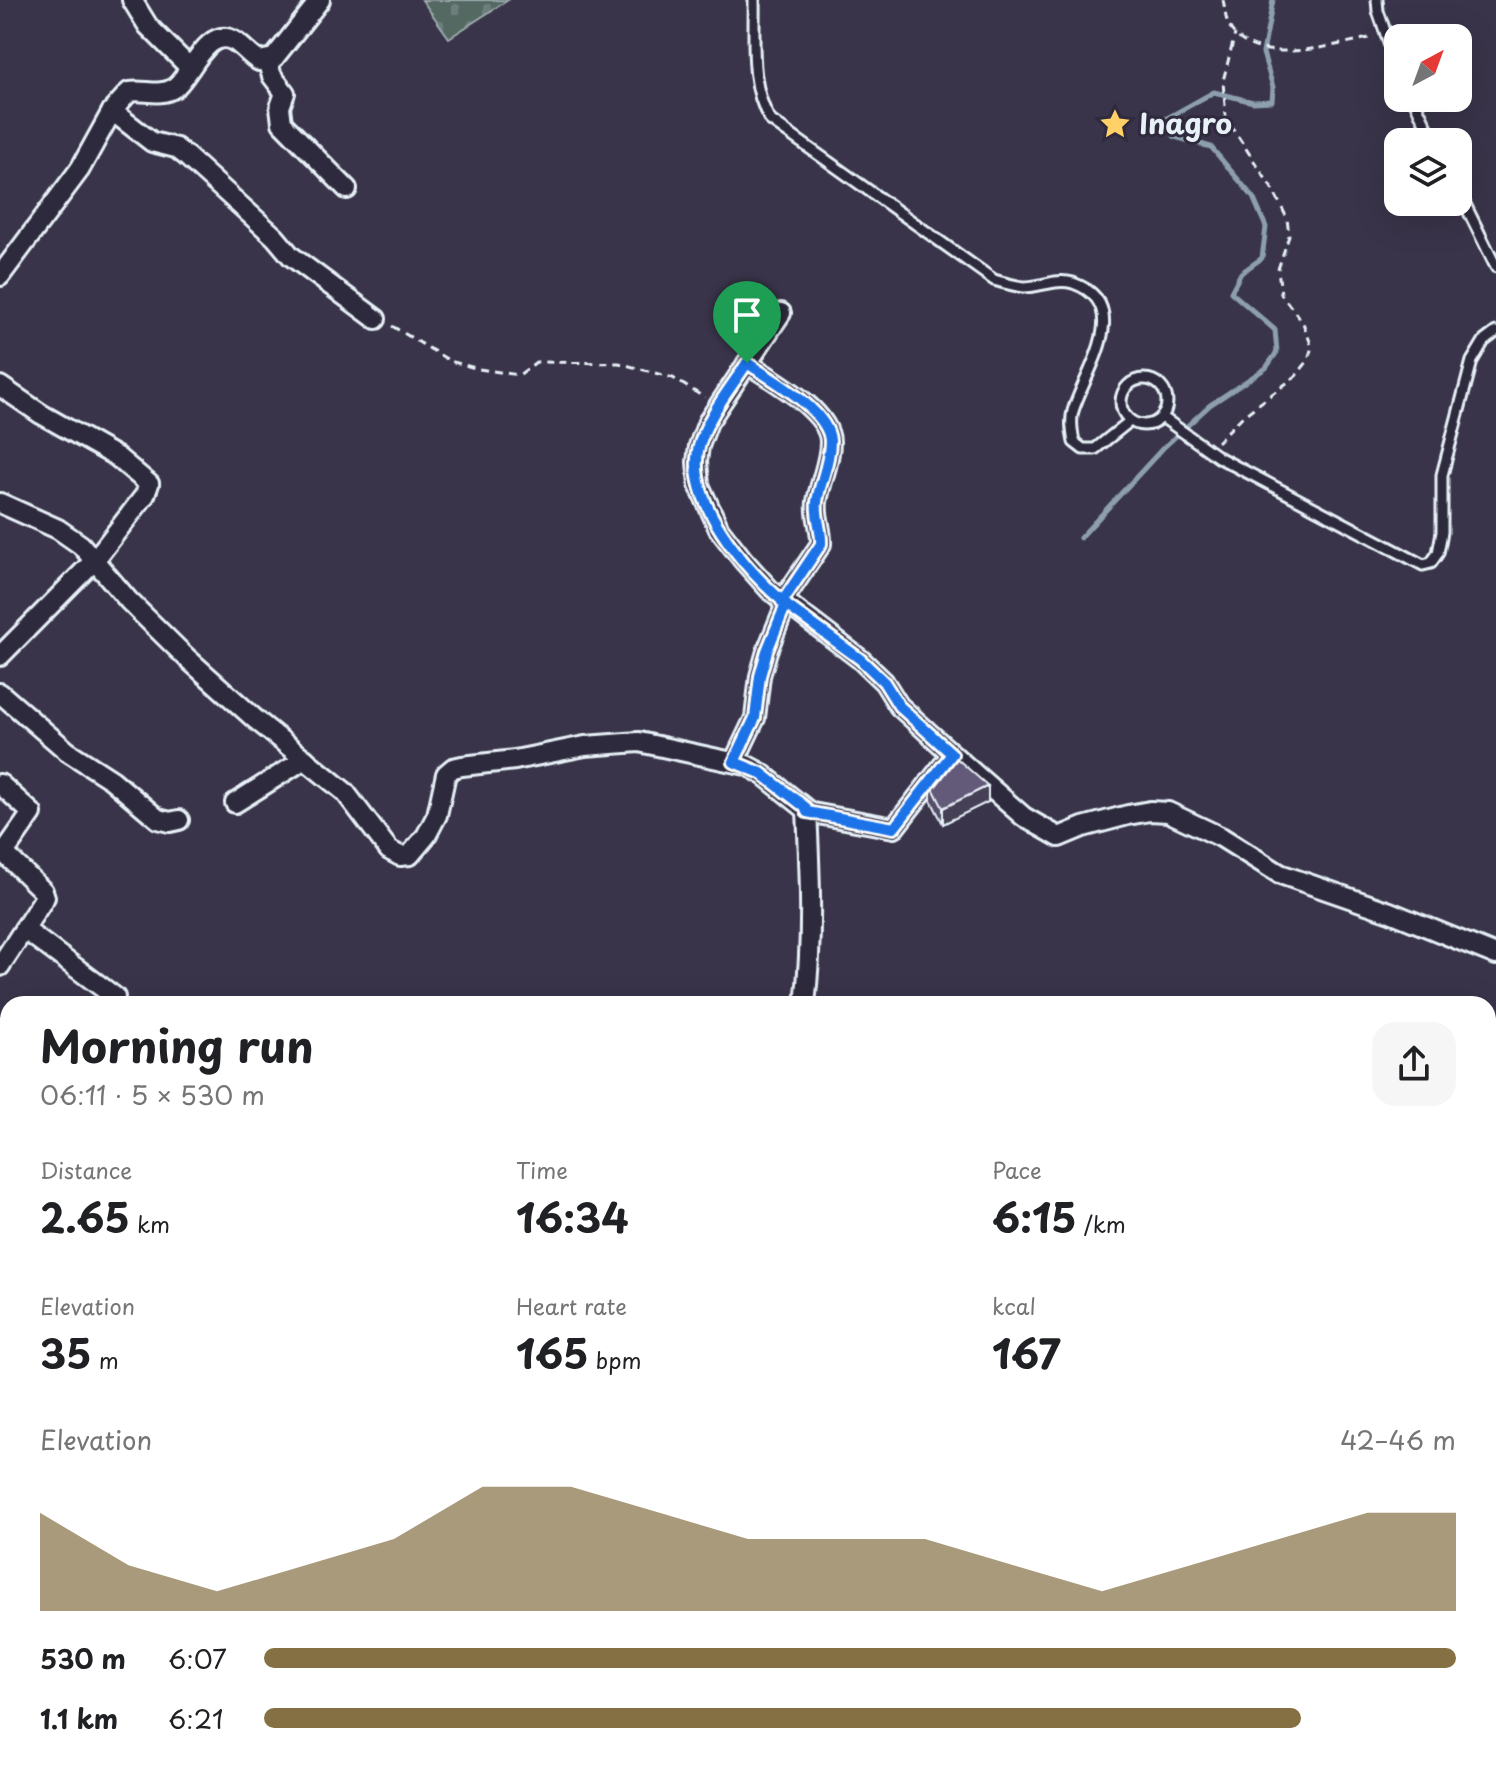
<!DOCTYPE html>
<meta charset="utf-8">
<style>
body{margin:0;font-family:"Playpen Sans",sans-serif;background:#f6f6f6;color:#202124;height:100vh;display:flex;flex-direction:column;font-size:30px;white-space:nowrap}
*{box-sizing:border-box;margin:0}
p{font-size:26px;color:#757577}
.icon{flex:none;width:44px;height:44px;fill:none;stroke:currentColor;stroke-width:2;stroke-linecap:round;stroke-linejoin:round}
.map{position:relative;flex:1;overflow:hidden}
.sheet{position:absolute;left:0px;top:996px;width:1496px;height:770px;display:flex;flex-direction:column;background:#fff;border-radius:24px 24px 0 0;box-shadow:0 8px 32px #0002}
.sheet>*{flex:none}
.needle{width:52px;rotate:41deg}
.fabs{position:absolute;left:1384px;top:24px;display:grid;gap:16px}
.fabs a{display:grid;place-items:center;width:88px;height:88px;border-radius:16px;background:#fff;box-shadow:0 8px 32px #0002;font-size:40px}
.pin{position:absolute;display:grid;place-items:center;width:68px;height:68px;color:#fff;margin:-82px -34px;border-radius:50% 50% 50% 0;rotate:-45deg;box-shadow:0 0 8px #0007}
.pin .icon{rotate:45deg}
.round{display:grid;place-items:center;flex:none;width:84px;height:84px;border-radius:24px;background:#f6f6f6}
.headline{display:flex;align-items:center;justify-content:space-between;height:136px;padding:0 40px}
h1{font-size:44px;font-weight:700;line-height:60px}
.metrics{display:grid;grid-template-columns:repeat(3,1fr);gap:12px;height:136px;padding:8px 40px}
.metrics div{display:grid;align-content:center}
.metrics b{font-size:40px;font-weight:700}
.metrics small{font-size:22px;font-weight:400}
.metrics p{font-size:22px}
.chart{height:224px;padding:16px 40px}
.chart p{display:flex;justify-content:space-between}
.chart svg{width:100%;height:144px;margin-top:8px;fill:#847042;opacity:.7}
ul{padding:0 40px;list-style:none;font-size:26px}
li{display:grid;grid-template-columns:128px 96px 1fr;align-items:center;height:60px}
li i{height:20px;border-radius:10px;background:#847042}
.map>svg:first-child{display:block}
.cemetery{fill:url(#cemetery-stones);stroke:#9eadae;stroke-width:2}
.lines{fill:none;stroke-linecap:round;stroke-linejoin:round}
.stream{stroke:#8d9fae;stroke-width:5}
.service-casing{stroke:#e8f1f8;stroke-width:15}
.minor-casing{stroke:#e8f1f8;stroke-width:24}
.path{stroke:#e8f1f8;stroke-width:3;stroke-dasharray:8 6;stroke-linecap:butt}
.service{stroke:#2f2a3d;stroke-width:9}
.minor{stroke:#2f2a3d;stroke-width:18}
.wall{fill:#544d67;stroke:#e8f1f8;stroke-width:2}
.shaded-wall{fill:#453f54;stroke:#e8f1f8;stroke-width:2}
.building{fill:#625a78;stroke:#e8f1f8;stroke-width:2}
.route-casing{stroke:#fff;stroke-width:16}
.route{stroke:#1a73e8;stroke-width:10}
.labels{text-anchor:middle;stroke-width:6;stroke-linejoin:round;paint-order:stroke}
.poi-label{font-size:28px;font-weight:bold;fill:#e8f1f8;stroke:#2f2a3d;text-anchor:start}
</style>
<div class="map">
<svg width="1496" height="1765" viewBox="0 0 1496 1765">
<defs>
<pattern id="cemetery-stones" width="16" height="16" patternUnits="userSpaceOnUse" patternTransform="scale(2)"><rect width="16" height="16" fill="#546964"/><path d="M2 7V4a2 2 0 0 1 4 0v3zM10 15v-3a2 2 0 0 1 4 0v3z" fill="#6d7f7b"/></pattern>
</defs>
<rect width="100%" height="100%" fill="#393449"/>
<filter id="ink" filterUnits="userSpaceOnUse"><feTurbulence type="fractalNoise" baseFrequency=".0125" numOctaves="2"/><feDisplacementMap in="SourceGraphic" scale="16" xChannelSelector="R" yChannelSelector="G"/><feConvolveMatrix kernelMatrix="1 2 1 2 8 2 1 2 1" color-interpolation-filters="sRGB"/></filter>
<g filter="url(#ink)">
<polygon class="cemetery" points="422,0 508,0 449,38"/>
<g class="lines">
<polyline class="stream" points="1080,538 1163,448 1210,405 1266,368 1277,352 1275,330 1231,292 1241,273 1262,258 1266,227 1253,197 1211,147 1175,137 1162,121 1214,92 1253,102 1272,101 1273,87 1263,53 1273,0"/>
<defs>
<g id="service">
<path d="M 754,0 C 755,40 749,84 770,120 L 994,280 C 1004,283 1014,286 1024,287 C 1041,287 1056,278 1073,283 C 1136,305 1084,373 1073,411 C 1070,421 1072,432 1074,442 L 1083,449 L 1095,449 L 1130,421"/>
<polyline points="1377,0 1378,11 1398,69"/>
<polyline points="1413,98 1434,142"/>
<polyline points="1458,190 1496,267"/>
<circle cx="1144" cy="402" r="23"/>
<polyline points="1162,417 1218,457 1423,565 1431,563 1438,553 1442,532 1442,475 1472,361 1484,341 1496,332"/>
</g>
<g id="minor">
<polyline points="132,0 148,26 190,68"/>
<polyline points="267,61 272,76 285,93 280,107 282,123 347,189"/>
<polyline points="112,111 152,142 176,148 185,155 275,237 291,256 376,319"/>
<path d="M 0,276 L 80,169 L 112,111 L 129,92 C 144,89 160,97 174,88 C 190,77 207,25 234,41 C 243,46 250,56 259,61 L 274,58 L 320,0"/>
<polyline points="781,313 708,422 699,446 697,462 699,485 719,529 743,560 770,590 860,659 884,682 899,706 952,754"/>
<path d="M 747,363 C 771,379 830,411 830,442 C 830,463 820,482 817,502 C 815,516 822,530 821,544 L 782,602"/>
<polyline points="0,386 41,414 117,457 149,484 145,495 94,561 0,656"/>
<path d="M 0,503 L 58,529 L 81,545 L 129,601 L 187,658 L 255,719 L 345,792 L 389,850 L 400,856 L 410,855 L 426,836 L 437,815 L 446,774 L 453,768 L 462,766 L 515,760 L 585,746 L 639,742 L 746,765 L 761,773 L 807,810 C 810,876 813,938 805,1004"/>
<polyline points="0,693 67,751 112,780 158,819 170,822 179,820"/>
<polyline points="734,762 755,718 760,676 767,651 786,604"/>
<polyline points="0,784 32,813 4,853 43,891 45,897 0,966"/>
<polyline points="235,803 305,759"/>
<polyline points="807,812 894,828 952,754 1024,817 1059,837 1083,827 1128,815 1150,811 1168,812 1221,837 1280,874 1390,912 1496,955"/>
<polyline points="24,929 115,997"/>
<polyline points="0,1039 8,1028"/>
<polyline points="0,1118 8,1128"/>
<polyline points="1488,1542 1496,1525"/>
<polyline points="0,1710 8,1702"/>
<polyline points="608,1758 608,1765"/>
<polyline points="1481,1758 1483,1765"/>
</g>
</defs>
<use href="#service" class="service-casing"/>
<use href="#minor" class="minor-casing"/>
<g class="path">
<path d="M 1223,0 C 1225,8 1225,17 1228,24 C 1250,71 1336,44 1374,37"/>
<polyline points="392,326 450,361 479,369 519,375 536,362 619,363 673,378 705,398"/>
<polyline points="1217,442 1243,416 1296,376 1307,362 1312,347 1303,323 1281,294 1278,269 1289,236 1287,218 1273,190 1226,118 1223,81 1235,34"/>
</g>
<use href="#service" class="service"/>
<use href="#minor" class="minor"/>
</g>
<g class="wall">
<polygon points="941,772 988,802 943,824 931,800 931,784 941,776"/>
<polygon points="657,1758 705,1758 693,1765 661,1765"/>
</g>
<g class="shaded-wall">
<polygon points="988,786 988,802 943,824 943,808"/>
<polygon points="678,1758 705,1758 693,1765 670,1765 670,1763"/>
</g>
<g class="building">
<polygon points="954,756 988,786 943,808 931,784 942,775 941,772"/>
<polygon points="667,1758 678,1758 670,1763"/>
</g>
</g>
<g class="lines" filter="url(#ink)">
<defs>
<path id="route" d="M 747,363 C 730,389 709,414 700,443 C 682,498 747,572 786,604 L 767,651 L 760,676 L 755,718 L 734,762 L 761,773 L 805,807 L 807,812 L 894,828 L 952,754 L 899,706 L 884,682 L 860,659 L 782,602 L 821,544 C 822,530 815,516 817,502 C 820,482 830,463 830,441 C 829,411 771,379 747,363"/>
</defs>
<use href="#route" class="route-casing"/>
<use href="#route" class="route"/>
</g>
<defs>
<symbol id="sight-bare" viewBox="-9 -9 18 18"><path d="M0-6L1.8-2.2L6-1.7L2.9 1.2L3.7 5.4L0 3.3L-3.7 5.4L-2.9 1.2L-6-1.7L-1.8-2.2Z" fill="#ffd166" stroke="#2f2a3d" stroke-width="2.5" paint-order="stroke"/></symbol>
</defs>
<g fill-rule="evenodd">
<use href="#sight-bare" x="1093" y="102" width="44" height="44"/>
</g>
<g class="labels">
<g class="poi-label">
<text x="1139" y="134">Inagro</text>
</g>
</g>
</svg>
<div class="fabs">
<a><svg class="needle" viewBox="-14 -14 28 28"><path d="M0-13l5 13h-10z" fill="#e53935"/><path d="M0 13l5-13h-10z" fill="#757577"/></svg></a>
<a><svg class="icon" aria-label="layers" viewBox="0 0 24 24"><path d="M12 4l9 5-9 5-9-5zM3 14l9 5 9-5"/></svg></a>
</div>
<div class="pin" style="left:747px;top:363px;background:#1e9e55"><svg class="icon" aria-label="arrive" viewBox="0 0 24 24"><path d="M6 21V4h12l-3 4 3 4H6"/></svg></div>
<section class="sheet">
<div class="headline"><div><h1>Morning run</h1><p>06:11 · 5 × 530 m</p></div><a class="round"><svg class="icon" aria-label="share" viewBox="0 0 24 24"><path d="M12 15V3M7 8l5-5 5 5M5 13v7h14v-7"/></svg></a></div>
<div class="metrics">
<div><p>Distance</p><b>2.65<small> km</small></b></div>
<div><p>Time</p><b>16:34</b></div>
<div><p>Pace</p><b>6:15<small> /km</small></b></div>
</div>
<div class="metrics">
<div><p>Elevation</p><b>35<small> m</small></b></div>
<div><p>Heart rate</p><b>165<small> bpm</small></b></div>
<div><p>kcal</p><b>167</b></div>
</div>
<div class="chart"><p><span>Elevation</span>42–46 m</p>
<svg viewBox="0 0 160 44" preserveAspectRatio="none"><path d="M0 44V14L10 30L20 38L30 30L40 22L50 6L60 6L70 14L80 22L90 22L100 22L110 30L120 38L130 30L140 22L150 14L160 14V44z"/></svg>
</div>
<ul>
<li><b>530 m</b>6:07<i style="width:100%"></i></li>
<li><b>1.1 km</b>6:21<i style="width:87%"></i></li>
</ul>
</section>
</div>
